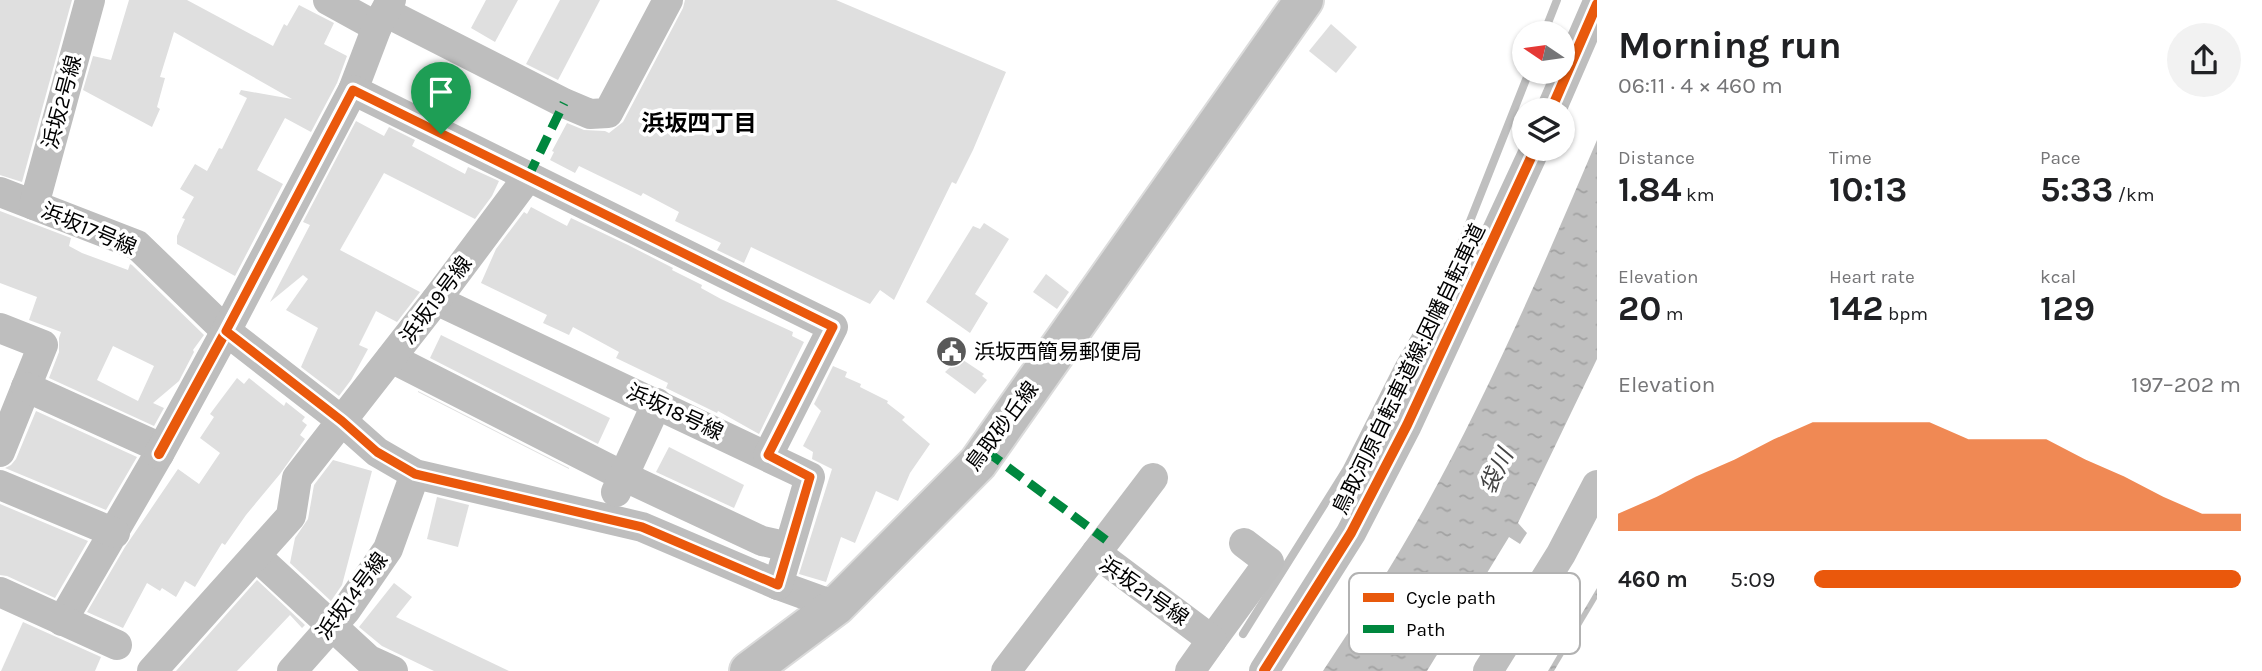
<!DOCTYPE html>
<meta charset="utf-8">
<style>
body{margin:0;font-family:Karla,"Noto Sans JP",sans-serif;background:#f2f2f2;color:#202124;height:100vh;display:flex;flex-direction:column;font-size:26px;white-space:nowrap}
*{box-sizing:border-box;margin:0}
p{font-size:23px;color:#757577}
.icon{flex:none;width:38px;height:38px;fill:none;stroke:currentColor;stroke-width:2;stroke-linecap:round;stroke-linejoin:round}
.map{position:relative;flex:1;overflow:hidden}
.drawer{display:flex;flex-direction:column;background:#fff;width:665px}
.drawer>*{flex:none}
.needle{width:46px;rotate:283deg}
.tools{position:absolute;left:1512px;top:21px;display:grid;gap:14px}
.tools a{display:grid;place-items:center;width:63px;height:63px;border-radius:50%;background:#fff;box-shadow:0 2px 5px #0004;font-size:35px}
.pin{position:absolute;display:grid;place-items:center;width:60px;height:60px;color:#fff;margin:-72px -30px;border-radius:50% 50% 50% 0;rotate:-45deg;box-shadow:0 0 7px #0007}
.pin .icon{rotate:45deg}
.round{display:grid;place-items:center;flex:none;width:74px;height:74px;border-radius:37px;background:#f2f2f2}
.headline{display:flex;align-items:center;justify-content:space-between;height:119px;padding:0 21px}
h1{font-size:38px;font-weight:700;line-height:52px}
.figures{display:grid;grid-template-columns:repeat(3,1fr);gap:10px;height:119px;padding:7px 21px}
.figures div{display:grid;align-content:center}
.figures b{font-size:35px;font-weight:700}
.figures small{font-size:19px;font-weight:400}
.figures p{font-size:19px}
.chart{height:196px;padding:14px 21px}
.chart p{display:flex;justify-content:space-between}
.chart svg{width:100%;height:126px;margin-top:7px;fill:#ea580c;opacity:.7}
ul{padding:0 21px;list-style:none;font-size:23px}
li{display:grid;grid-template-columns:112px 84px 1fr;align-items:center;height:52px}
li i{height:18px;border-radius:9px;background:#ea580c}
main{display:flex;flex:1;min-height:0}
.map>svg:first-child{display:block}
.water{fill:url(#water-ripples)}
.lines{fill:none;stroke-linecap:round;stroke-linejoin:round}
.stream{stroke:#bfbfbf;stroke-width:8}
.building{fill:#dfdfdf;fill-rule:evenodd}
.major-casing{stroke:#dbdbdb;stroke-width:42}
.minor{stroke:#bebebe;stroke-width:30}
.major{stroke:#bebebe;stroke-width:38}
.quiet{stroke:#00873e;stroke-width:9;stroke-dasharray:18 9;stroke-linecap:butt}
.cycleway-casing{stroke:#fff;stroke-width:15}
.cycleway{stroke:#e8590c;stroke-width:10}
.route-casing{stroke:#fff;stroke-width:14}
.route{stroke:#ea580c;stroke-width:9}
.labels{text-anchor:middle;stroke-width:7;stroke-linejoin:round;paint-order:stroke}
.street-label{font-size:21px;fill:#000;stroke:#fff}
.poi-label{font-size:21px;fill:#000;stroke:#fff;text-anchor:start}
.neighbourhood-label{font-size:23px;font-weight:bold;fill:#000;stroke:#fff}
.water-label{font-size:23px;font-style:italic;fill:#444;stroke:#fff}
.key{fill:#fff;stroke:#b2b2b2;stroke-width:2}
.key-label{font-size:19px;fill:#000}
</style>
<main>
<div class="map">
<svg width="1597" height="671" viewBox="0 0 1597 671">
<defs>
<pattern id="water-ripples" width="26" height="14" patternUnits="userSpaceOnUse" patternTransform="scale(1.75)"><rect width="26" height="14" fill="#bfbfbf"/><path d="M2 4q2-2 4 0t4 0M15 11q2-2 4 0t4 0" fill="none" stroke="#a2a2a2"/></pattern>
</defs>
<rect width="100%" height="100%" fill="#fff"/>
<g class="water">
<path d="M 1597,140 L 1597,359 L 1518,523 L 1527,533 L 1520,544 L 1509,537 L 1427,671 L 1323,671 C 1358,618 1393,565 1424,509 C 1490,390 1544,265 1597,140 Z"/>
<polygon points="1597,588 1597,599 1554,671 1548,671"/>
</g>
<g class="lines">
<g class="stream">
<polyline points="1544,33 1557,0"/>
<polyline points="1459,249 1529,72"/>
<polyline points="1243,634 1346,470 1399,365 1445,285"/>
</g>
</g>
<g class="building">
<polygon points="0,0 72,0 22,182 0,175"/>
<polygon points="129,0 187,0 273,46 284,24 287,26 299,5 334,23 324,44 347,56 337,83 311,132 285,118 257,170 283,184 235,276 177,244 177,236 185,219 182,218 194,197 180,189 195,164 207,171 219,148 222,149 247,98 239,94 241,90 292,99 174,32 160,77 165,78 157,107 160,109 152,127 83,90 93,56 111,60"/>
<polygon points="486,0 518,0 495,42 471,28"/>
<polygon points="560,0 600,0 558,80 526,64"/>
<polygon points="685,0 836,0 1006,72 973,150 956,184 952,182 894,300 880,290 870,304 751,247 744,263 717,250 721,243 675,221 679,212 643,193 641,196 579,166 575,173 550,160 554,152 552,151 567,123 584,130 605,131 609,133 623,122 683,8"/>
<polygon points="1331,24 1357,47 1336,73 1309,51"/>
<polygon points="356,121 384,136 389,127 415,140 412,146 465,174 468,167 499,181 492,196 475,219 384,173 340,250 420,292 397,322 376,311 359,345 368,349 351,380 339,396 301,367 318,328 286,310 308,279 303,275 270,302 310,225 303,222"/>
<polygon points="531,207 567,226 571,218 628,245 673,268 672,270 702,285 701,288 721,299 793,332 792,336 804,342 759,434 718,411 717,413 666,388 668,383 616,358 619,352 573,327 569,335 543,323 547,315 481,283 496,249 524,212 527,214"/>
<path d="M 0,211 L 71,238 L 69,246 L 82,253 L 128,270 L 130,264 L 132,265 L 204,335 L 193,350 L 194,352 L 179,381 L 153,403 L 164,408 L 154,426 L 49,378 L 59,352 L 59,338 L 61,332 L 29,320 L 37,297 L 0,283 ZM 113,346 L 154,366 L 138,401 L 97,380 Z"/>
<polygon points="984,223 1009,239 975,294 988,303 970,333 926,302 973,226 980,229"/>
<polygon points="1046,274 1069,292 1057,309 1033,292"/>
<polygon points="441,335 610,418 598,444 430,358"/>
<polygon points="960,358 984,374 982,376 987,380 975,394 945,372"/>
<polygon points="833,366 847,372 845,377 861,384 860,387 888,401 887,403 905,417 902,420 930,444 910,473 898,501 876,491 855,543 841,537 826,582 799,574 832,469 812,459 813,452 803,446 821,411 814,404"/>
<polygon points="237,378 244,384 249,378 284,406 286,402 305,417 302,421 307,425 300,435 305,439 280,474 246,515 225,545 222,543 195,587 185,581 176,597 162,588 160,591 147,583 123,628 87,612 125,547 178,469 199,484 220,453 200,438 214,417 210,414"/>
<polygon points="418,391 569,468 569,469 418,392"/>
<polygon points="36,411 137,457 106,510 5,468 11,465 16,459"/>
<polygon points="669,447 744,485 734,508 656,472"/>
<polygon points="333,460 372,471 342,585 331,601 290,563 295,538 308,519 314,485"/>
<polygon points="437,497 469,505 458,547 427,539"/>
<polygon points="0,504 88,541 55,598 7,576 0,575"/>
<polygon points="257,580 305,625 302,628 290,615 237,671 176,671"/>
<polygon points="394,583 412,597 396,617 509,671 434,671 382,646 359,627"/>
<polygon points="23,622 101,657 95,671 1,671"/>
</g>
<g class="lines">
<defs>
<polyline id="major" points="749,671 836,606 978,463 1304,0"/>
</defs>
<use href="#major" class="major-casing"/>
<g class="minor">
<polyline points="328,0 377,27"/>
<polyline points="385,12 564,103 590,114 608,113 668,0"/>
<polyline points="353,90 377,27 391,0"/>
<polyline points="1551,110 1597,4"/>
<polyline points="0,192 137,245 226,331 342,421 377,452 415,474 642,527 778,585 836,606"/>
<polyline points="34,205 90,0"/>
<polyline points="436,300 810,477 778,585"/>
<polyline points="0,328 43,345 0,452"/>
<polyline points="391,358 623,476 762,541 789,547"/>
<polyline points="26,387 152,444 159,454 62,621"/>
<polyline points="159,454 226,331 353,90 833,327 768,455"/>
<polyline points="0,485 115,533"/>
<polyline points="616,492 657,403"/>
<polyline points="1096,553 1153,478"/>
<polyline points="256,556 369,660 393,671"/>
<polyline points="0,592 117,645"/>
<polyline points="1212,640 1269,562 1244,543"/>
<polyline points="152,671 291,516 297,478 436,300 528,177"/>
<polyline points="292,671 346,610 388,549 415,474"/>
<polyline points="1006,671 1096,553 1212,640 1190,671"/>
<polyline points="1264,671 1351,533 1407,425 1535,149"/>
<polyline points="1488,671 1561,554 1597,485"/>
</g>
<use href="#major" class="major"/>
<g class="quiet">
<polyline points="528,177 564,103"/>
<polyline points="986,451 1106,540"/>
</g>
<defs>
<g id="cycleway">
<polyline points="1551,110 1597,4"/>
<polyline points="159,454 226,331 353,90 833,327 768,455"/>
<polyline points="1264,671 1351,533 1407,425 1535,149"/>
</g>
</defs>
<use href="#cycleway" class="cycleway-casing"/>
<use href="#cycleway" class="cycleway"/>
</g>
<g class="lines">
<defs>
<polygon id="route" points="353,90 833,327 768,455 810,477 778,585 642,527 415,474 377,452 342,421 226,331"/>
</defs>
<use href="#route" class="route-casing"/>
<use href="#route" class="route"/>
</g>
<defs>
<symbol id="civic-disc" viewBox="-11 -11 22 22"><circle r="9.5" fill="#595959" stroke="#fff"/><path d="M-.6-6.5H3V-4.5H.6V-3L4-1V1h2V6H-6V1h2V-1L-.6-3ZM-1.2 2.5V6h2.4V2.5Z" fill="#fff"/></symbol>
</defs>
<g fill-rule="evenodd">
<use href="#civic-disc" x="934" y="334" width="35" height="35"/>
</g>
<g class="labels">
<g class="street-label">
<text transform="translate(62 102) rotate(-75)" y="7">浜坂2号線</text>
<text transform="translate(89 229) rotate(23)" y="7">浜坂17号線</text>
<text transform="translate(436 300) rotate(-53)" y="7">浜坂19号線</text>
<text transform="translate(1409 369) rotate(-64)" y="7">鳥取河原自転車道線;因幡自転車道</text>
<text transform="translate(675 412) rotate(25)" y="7">浜坂18号線</text>
<text transform="translate(1002 426) rotate(-53)" y="7">鳥取砂丘線</text>
<text transform="translate(1144 591) rotate(35)" y="7">浜坂21号線</text>
<text transform="translate(352 596) rotate(-53)" y="7">浜坂14号線</text>
</g>
<g class="poi-label">
<text x="974" y="359">浜坂西簡易郵便局</text>
</g>
<g class="neighbourhood-label">
<text x="699" y="131">浜坂四丁目</text>
</g>
<g class="water-label">
<text transform="translate(1496 471) rotate(-64)" y="8">袋川</text>
</g>
</g>
<rect x="1349" y="573" width="231" height="81" rx="10" class="key"/>
<rect x="1363" y="593" width="31" height="9" fill="#e8590c"/>
<rect x="1363" y="625" width="31" height="8" fill="#00873e"/>
<g class="key-label">
<text x="1406" y="604">Cycle path</text>
<text x="1406" y="636">Path</text>
</g>
</svg>
<div class="tools">
<a><svg class="needle" viewBox="-14 -14 28 28"><path d="M0-13l5 13h-10z" fill="#e53935"/><path d="M0 13l5-13h-10z" fill="#757577"/></svg></a>
<a><svg class="icon" aria-label="layers" viewBox="0 0 24 24"><path d="M12 4l9 5-9 5-9-5zM3 14l9 5 9-5"/></svg></a>
</div>
<div class="pin" style="left:441px;top:134px;background:#1e9e55"><svg class="icon" aria-label="arrive" viewBox="0 0 24 24"><path d="M6 21V4h12l-3 4 3 4H6"/></svg></div>
</div>
<section class="drawer">
<div class="headline"><div><h1>Morning run</h1><p>06:11 · 4 × 460 m</p></div><a class="round"><svg class="icon" aria-label="share" viewBox="0 0 24 24"><path d="M12 15V3M7 8l5-5 5 5M5 13v7h14v-7"/></svg></a></div>
<div class="figures">
<div><p>Distance</p><b>1.84<small> km</small></b></div>
<div><p>Time</p><b>10:13</b></div>
<div><p>Pace</p><b>5:33<small> /km</small></b></div>
</div>
<div class="figures">
<div><p>Elevation</p><b>20<small> m</small></b></div>
<div><p>Heart rate</p><b>142<small> bpm</small></b></div>
<div><p>kcal</p><b>129</b></div>
</div>
<div class="chart"><p><span>Elevation</span>197–202 m</p>
<svg viewBox="0 0 160 44" preserveAspectRatio="none"><path d="M0 44V38L10 32L20 25L30 19L40 12L50 6L60 6L70 6L80 6L90 12L100 12L110 12L120 19L130 25L140 32L150 38L160 38V44z"/></svg>
</div>
<ul>
<li><b>460 m</b>5:09<i style="width:100%"></i></li>
</ul>
</section>
</main>
